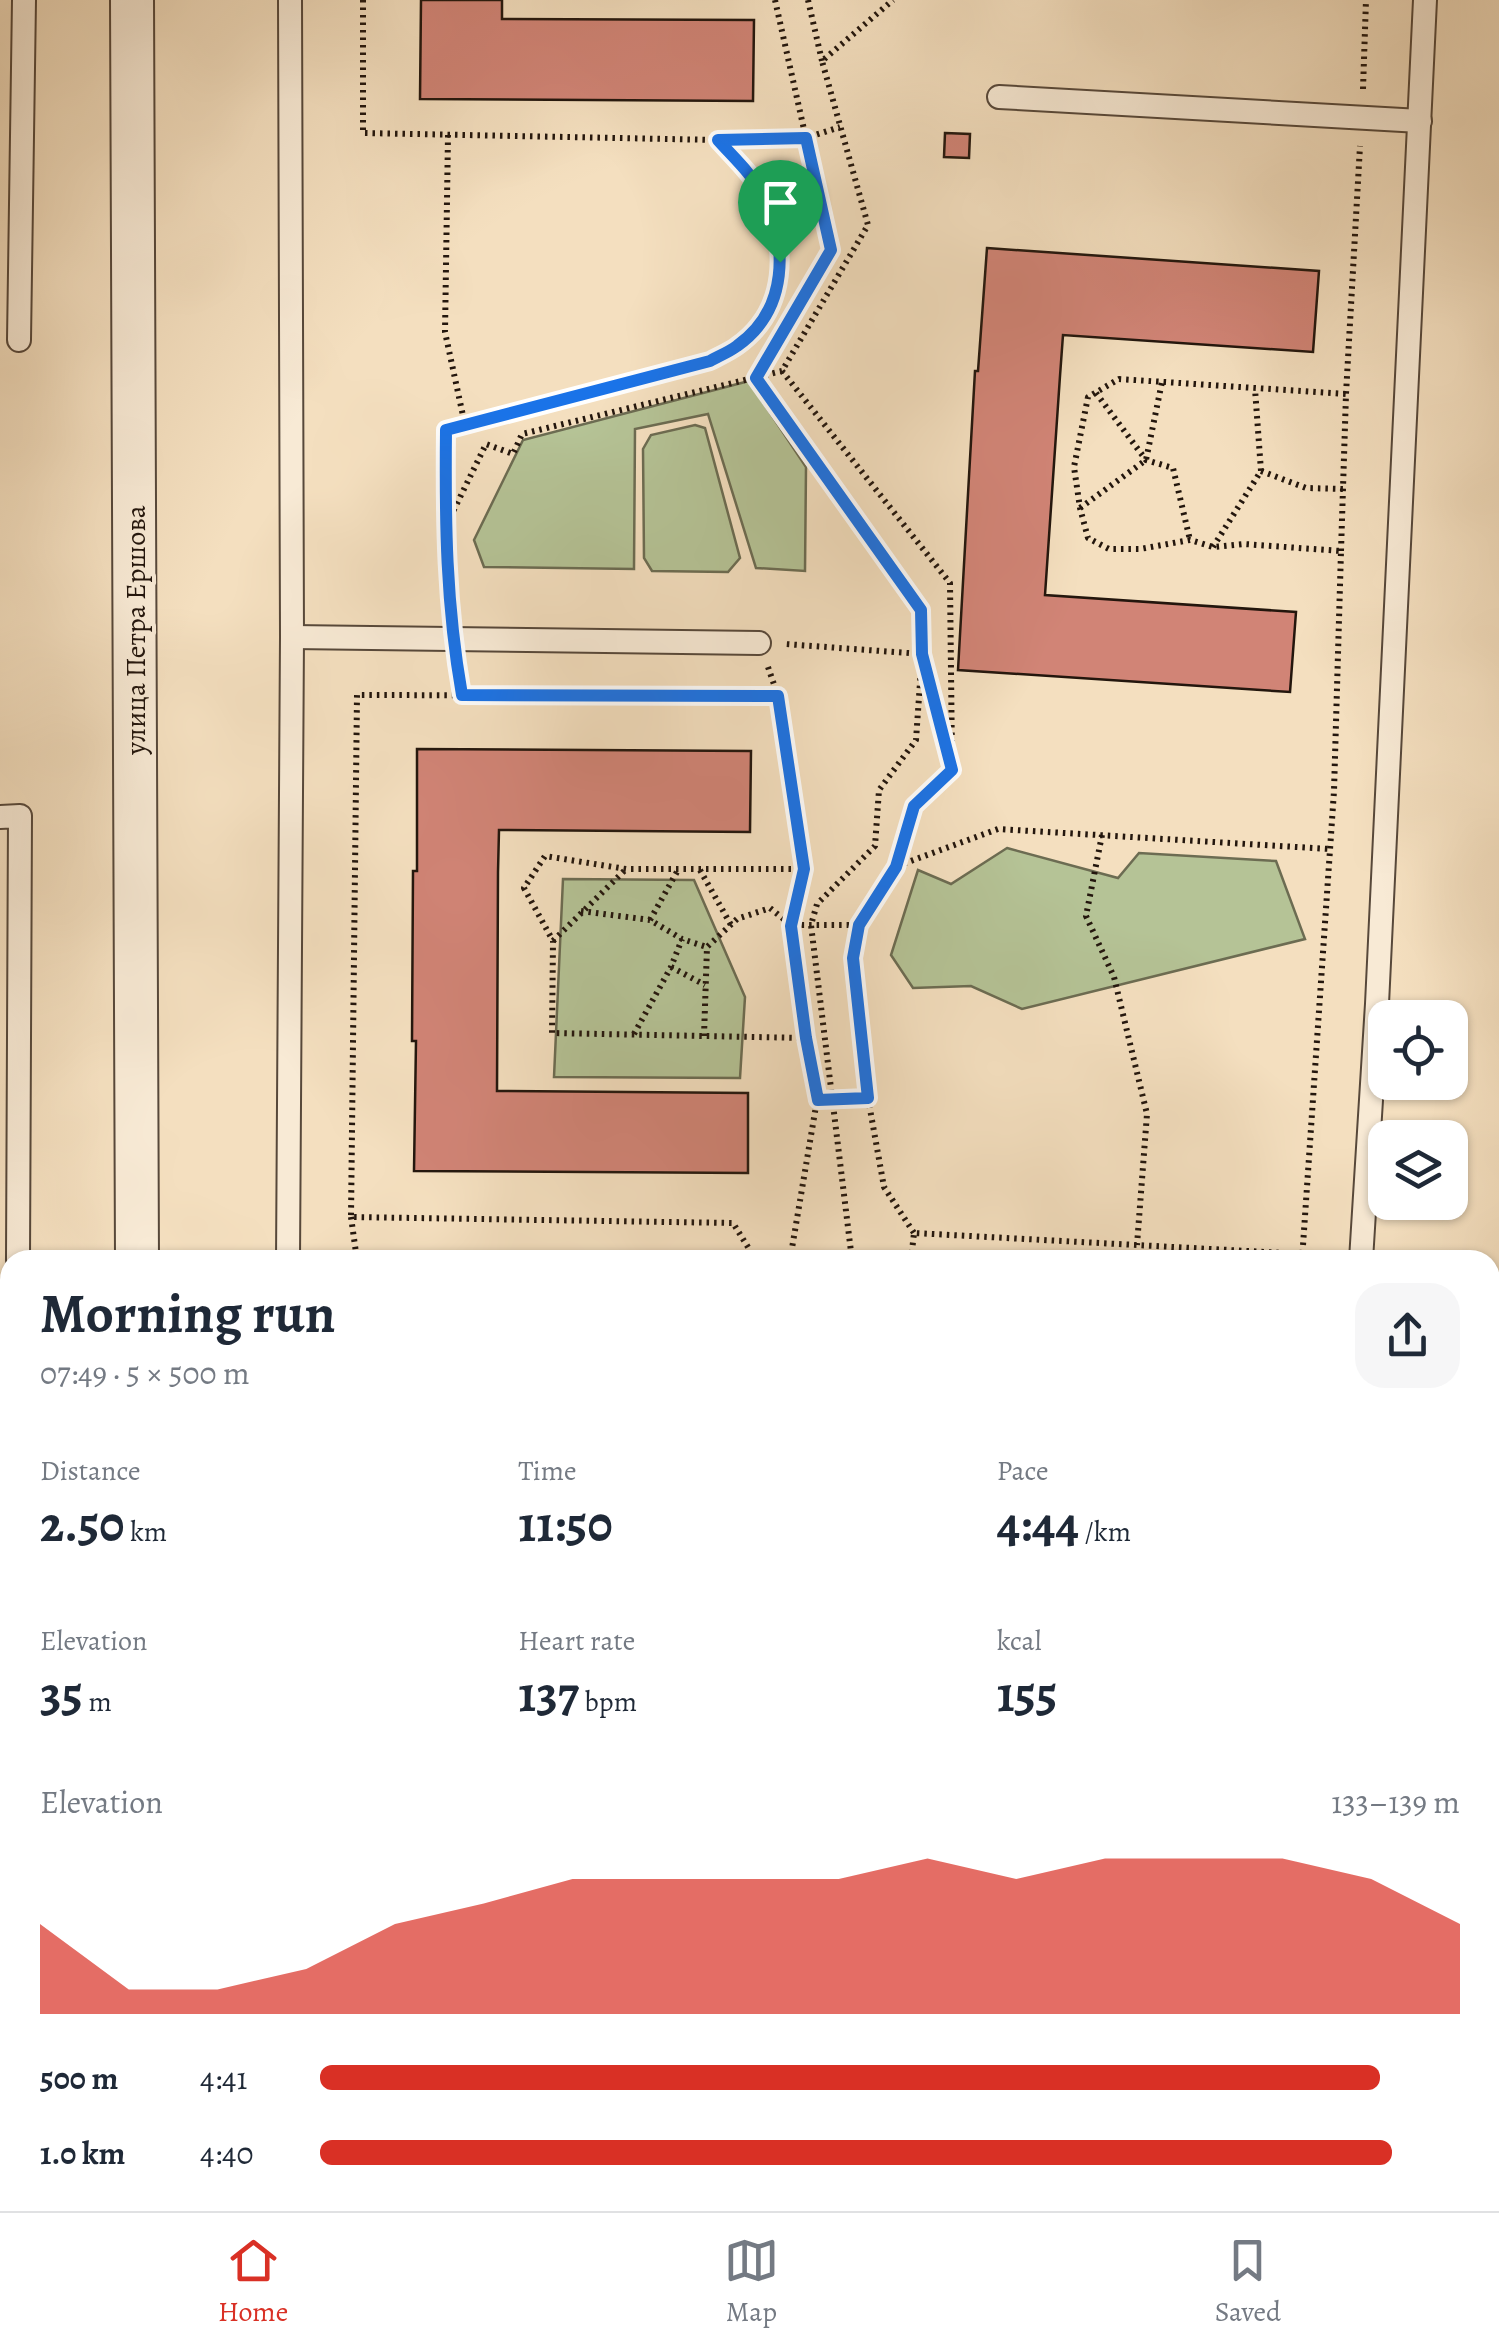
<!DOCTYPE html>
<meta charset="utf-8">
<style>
body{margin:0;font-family:Alegreya,serif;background:#f6f6f7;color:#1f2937;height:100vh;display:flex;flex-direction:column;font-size:38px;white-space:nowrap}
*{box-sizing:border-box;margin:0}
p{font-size:32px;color:#747a83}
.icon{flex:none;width:55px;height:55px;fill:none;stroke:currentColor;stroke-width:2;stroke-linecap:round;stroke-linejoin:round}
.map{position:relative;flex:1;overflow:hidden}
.side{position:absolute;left:0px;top:1250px;width:1500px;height:962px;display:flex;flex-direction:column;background:#fff;border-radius:30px 30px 0 0;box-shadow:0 2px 8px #0004}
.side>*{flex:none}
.fabs{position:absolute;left:1368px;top:1000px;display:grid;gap:20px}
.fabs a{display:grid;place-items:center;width:100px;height:100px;border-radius:20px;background:#fff;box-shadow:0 2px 8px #0004;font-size:50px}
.pin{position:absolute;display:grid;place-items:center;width:85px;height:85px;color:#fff;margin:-102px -42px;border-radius:50% 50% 50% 0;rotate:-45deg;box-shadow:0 0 10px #0007}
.pin .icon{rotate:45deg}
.round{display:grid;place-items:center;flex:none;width:105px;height:105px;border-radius:30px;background:#f6f6f7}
.headline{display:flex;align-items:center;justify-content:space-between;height:170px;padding:0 40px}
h1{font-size:55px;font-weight:700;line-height:75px}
.figures{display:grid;grid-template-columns:repeat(3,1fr);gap:15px;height:170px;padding:10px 40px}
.figures div{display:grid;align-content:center}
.figures b{font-size:50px;font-weight:700}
.figures small{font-size:28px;font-weight:400}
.figures p{font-size:28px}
.chart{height:280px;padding:20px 40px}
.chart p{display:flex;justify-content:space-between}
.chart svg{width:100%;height:180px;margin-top:10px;fill:#d93025;opacity:.7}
ul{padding:0 40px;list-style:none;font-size:32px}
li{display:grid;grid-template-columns:160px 120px 1fr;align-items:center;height:75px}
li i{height:25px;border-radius:12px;background:#d93025}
.tabs{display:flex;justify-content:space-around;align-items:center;height:140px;border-top:2px solid #e0e1e3;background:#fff;font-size:28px;color:#747a83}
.tabs a{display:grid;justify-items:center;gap:5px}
.tabs .selected{color:#d93025}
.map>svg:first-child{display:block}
.green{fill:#b5c396;stroke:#6c6c52;stroke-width:2.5}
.building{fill:#d18476;stroke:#23160d;stroke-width:2.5}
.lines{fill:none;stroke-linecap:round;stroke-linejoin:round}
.lane-casing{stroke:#57483a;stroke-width:26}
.street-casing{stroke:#57483a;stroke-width:46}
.path{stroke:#23160d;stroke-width:6;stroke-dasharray:2.5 5;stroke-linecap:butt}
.lane{stroke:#f8ead5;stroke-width:22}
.street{stroke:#f8ead5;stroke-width:42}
.route-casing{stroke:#fff;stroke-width:20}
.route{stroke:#1a73e8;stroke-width:12}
.labels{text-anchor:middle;stroke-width:8;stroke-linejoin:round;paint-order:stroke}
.street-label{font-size:28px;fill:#23160d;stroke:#f8ead5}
</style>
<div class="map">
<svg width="1499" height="2211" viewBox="0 0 1499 2211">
<rect width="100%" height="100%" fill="#f4dfbf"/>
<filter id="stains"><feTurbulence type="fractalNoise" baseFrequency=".002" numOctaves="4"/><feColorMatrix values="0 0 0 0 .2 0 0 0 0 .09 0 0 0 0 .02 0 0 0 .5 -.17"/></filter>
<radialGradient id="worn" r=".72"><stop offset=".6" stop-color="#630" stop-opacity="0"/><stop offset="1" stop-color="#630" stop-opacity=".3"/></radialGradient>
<g class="green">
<polygon points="749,381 806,467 805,571 756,568 708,414 635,429 634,569 484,567 474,540 523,440"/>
<polygon points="695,425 705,428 740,558 728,572 652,571 644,558 643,449 651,435"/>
<polygon points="1007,848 1118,878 1139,853 1276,861 1305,939 1022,1009 971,986 913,988 891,955 918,870 951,884"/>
<polygon points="563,879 694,880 745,997 740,1078 554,1077"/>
</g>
<g class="building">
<polygon points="421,0 502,0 502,19 754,20 753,101 420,99"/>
<polygon points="945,133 970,134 969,158 944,157"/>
<polygon points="987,248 1319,271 1313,352 1063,335 1060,376 1045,595 1296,612 1290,692 958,670 975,371 978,371"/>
<polygon points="417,749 751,751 750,832 499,830 498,872 497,1091 748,1093 748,1173 414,1171 416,1041 412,1041 413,871 417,871"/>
</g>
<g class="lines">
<defs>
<g id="lane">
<polyline points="999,97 1420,121"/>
<polyline points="19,340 24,0"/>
<polyline points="292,637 759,643"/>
<polyline points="0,817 20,816 18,1260"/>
<polyline points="288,1260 292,637 290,0"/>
<polyline points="1361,1260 1377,1004 1425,0"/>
<polyline points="0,1420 10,1410"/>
<polyline points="0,1931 10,1931"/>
<polyline points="0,2200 10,2200"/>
<polyline points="782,2202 782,2211"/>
</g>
<g id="street">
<polyline points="132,0 137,1260"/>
<polyline points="0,2057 10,2057"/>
<polyline points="134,2202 134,2211"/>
</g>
</defs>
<use href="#lane" class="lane-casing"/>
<use href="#street" class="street-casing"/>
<g class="path">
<path d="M 363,0 L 363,133 L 719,140 C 733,157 752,174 762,194 C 789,245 788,310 737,347 C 729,352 719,356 710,361 L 447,430 L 445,529 L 451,612"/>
<polyline points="775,0 831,250 756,377 921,610 922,654 916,740 879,790 875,846 817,904 811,925 852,1260"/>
<polyline points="808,0 822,61"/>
<polyline points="1363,89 1366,0"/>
<polyline points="448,135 445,332 465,425"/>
<polyline points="720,140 806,138 840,127"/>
<polyline points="782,371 950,583 952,759"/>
<polyline points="1096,393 1146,460 1173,468 1190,540"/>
<polyline points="1261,471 1306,488 1344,489"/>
<polyline points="1080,508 1146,460 1162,382"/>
<polyline points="447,524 486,444 513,454 522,434 782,371 868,225 822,61 893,0"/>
<polyline points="1213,547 1261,471 1255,389"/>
<polyline points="1341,551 1346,394 1360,146"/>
<polyline points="457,664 462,695"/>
<polyline points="768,667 778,696 803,869 626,869 545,856 524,888 553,941 552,1033 806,1038 817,1100 790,1260"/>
<polyline points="1102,835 1086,916 1114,977 1147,1114 1137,1245"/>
<polyline points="897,866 998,829 1330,849"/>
<polyline points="803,869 791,925 806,1038"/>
<polyline points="700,870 731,925"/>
<polyline points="581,911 650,920 682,939 707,947"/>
<polyline points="650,920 678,870"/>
<polyline points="553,941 625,870"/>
<polyline points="671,967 705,985"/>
<polyline points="634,1034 671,967 682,939"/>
<polyline points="704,1036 707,947 737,919 770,908 791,925 859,925 896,867 914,806 952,770 922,654 785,644"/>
<polyline points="868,1098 884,1187 914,1233"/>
<polyline points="817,1100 868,1098 853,958 859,925"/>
<polyline points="351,1217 357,1260"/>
<polyline points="756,1260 733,1223 351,1217 357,695 778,696"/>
<polyline points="911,1260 914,1233 1303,1254"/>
<polyline points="1302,1260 1334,791 1341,551 1244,544 1213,547 1190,540 1140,549 1109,549 1088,538 1080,508 1074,467 1088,397 1119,379 1346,394"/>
<polyline points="1022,2203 1022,2211"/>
</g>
<use href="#lane" class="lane"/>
<use href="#street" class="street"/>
</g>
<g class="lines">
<defs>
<path id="route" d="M 806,138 L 831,250 L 756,378 L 921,610 L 922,654 L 952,770 L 914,806 L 896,867 L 859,925 L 853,958 L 868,1098 L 818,1100 L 806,1038 L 791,926 L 804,869 L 778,696 L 462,695 C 446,604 445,522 446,430 L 710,361 C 719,356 729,352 737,346 C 788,310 789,245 762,194 C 752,174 733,157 718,140 Z"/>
</defs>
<use href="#route" class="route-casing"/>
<use href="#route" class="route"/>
</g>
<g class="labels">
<g class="street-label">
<text transform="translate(135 630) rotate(-90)" y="10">улица Петра Ершова</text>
</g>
</g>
<rect width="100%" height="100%" filter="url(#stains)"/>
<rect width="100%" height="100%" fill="url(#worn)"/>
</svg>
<div class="fabs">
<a><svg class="icon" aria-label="locate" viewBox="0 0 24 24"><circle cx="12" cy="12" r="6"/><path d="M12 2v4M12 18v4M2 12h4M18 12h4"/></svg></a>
<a><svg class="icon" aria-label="layers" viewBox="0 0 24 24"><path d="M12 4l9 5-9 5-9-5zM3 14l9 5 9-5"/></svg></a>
</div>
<div class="pin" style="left:780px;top:262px;background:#1e9e55"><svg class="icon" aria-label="arrive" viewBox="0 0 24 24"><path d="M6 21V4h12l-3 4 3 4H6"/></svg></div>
<section class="side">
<div class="headline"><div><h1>Morning run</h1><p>07:49 · 5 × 500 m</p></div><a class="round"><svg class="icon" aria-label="share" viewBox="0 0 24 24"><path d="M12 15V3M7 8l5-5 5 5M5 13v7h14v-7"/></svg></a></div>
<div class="figures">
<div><p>Distance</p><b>2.50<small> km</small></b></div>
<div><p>Time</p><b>11:50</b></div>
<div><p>Pace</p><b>4:44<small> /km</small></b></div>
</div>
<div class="figures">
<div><p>Elevation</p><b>35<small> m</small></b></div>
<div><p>Heart rate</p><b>137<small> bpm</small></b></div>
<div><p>kcal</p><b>155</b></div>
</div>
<div class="chart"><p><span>Elevation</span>133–139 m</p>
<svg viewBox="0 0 160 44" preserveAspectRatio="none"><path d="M0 44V22L10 38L20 38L30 33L40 22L50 17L60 11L70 11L80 11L90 11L100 6L110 11L120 6L130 6L140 6L150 11L160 22V44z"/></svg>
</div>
<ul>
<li><b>500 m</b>4:41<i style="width:93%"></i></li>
<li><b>1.0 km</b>4:40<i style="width:94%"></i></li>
</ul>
</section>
</div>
<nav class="tabs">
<a class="selected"><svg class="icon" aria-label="home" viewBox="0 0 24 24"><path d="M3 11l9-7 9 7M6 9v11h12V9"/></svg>Home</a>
<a><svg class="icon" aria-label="map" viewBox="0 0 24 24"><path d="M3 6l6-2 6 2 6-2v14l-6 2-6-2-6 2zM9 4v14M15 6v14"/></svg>Map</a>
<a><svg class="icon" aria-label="saved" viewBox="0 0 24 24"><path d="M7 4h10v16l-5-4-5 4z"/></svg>Saved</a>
</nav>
